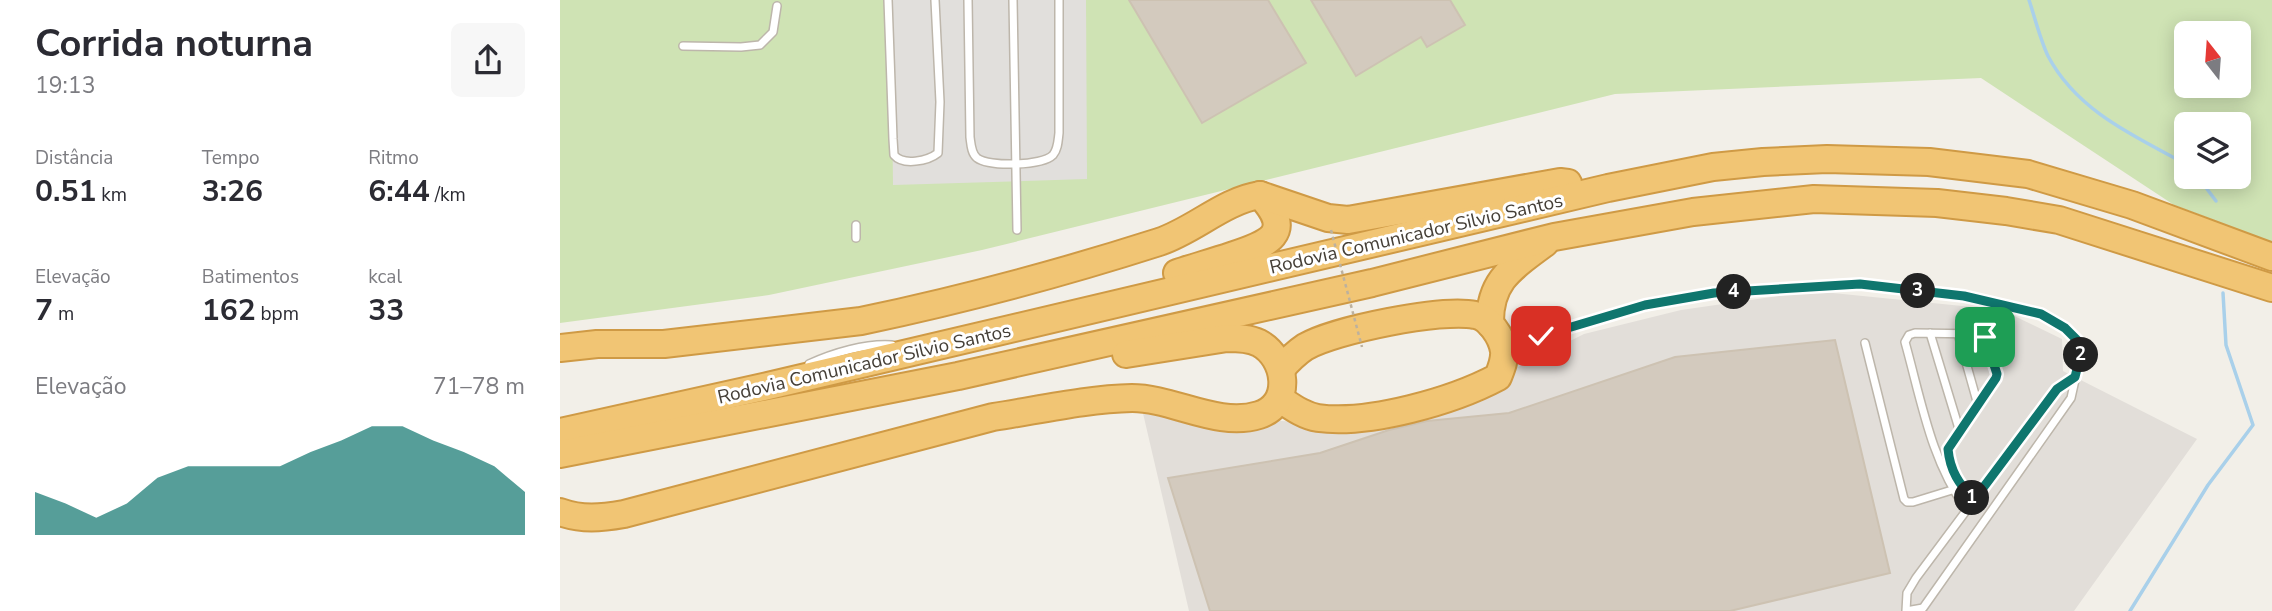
<!DOCTYPE html>
<html lang="pt">
<meta charset="utf-8">
<style>
body{margin:0;font-family:"Nunito Sans",sans-serif;background:#f7f7f7;color:#2b2b33;height:100vh;display:flex;flex-direction:column;font-size:26px;white-space:nowrap}
*{box-sizing:border-box;margin:0}
p{font-size:23px;color:#7c7c81}
.icon{flex:none;width:38px;height:38px;fill:none;stroke:currentColor;stroke-width:2;stroke-linecap:round;stroke-linejoin:round}
.map{position:relative;flex:1;overflow:hidden}
.sheet{display:flex;flex-direction:column;background:#fff;width:560px}
.sheet>*{flex:none}
.needle{width:46px;rotate:343deg}
.tools{position:absolute;left:1614px;top:21px;display:grid;gap:14px}
.tools a{display:grid;place-items:center;width:77px;height:77px;border-radius:10px;background:#fff;box-shadow:0 4px 18px #0003;font-size:35px}
.pin{position:absolute;display:grid;place-items:center;width:60px;height:60px;color:#fff;margin:-30px;border-radius:14px;box-shadow:0 4px 10px #0006}
.km{position:absolute;width:35px;height:35px;margin:-18px;border-radius:50%;background:#222;color:#fff;font-size:19px;line-height:35px;text-align:center}
.round{display:grid;place-items:center;flex:none;width:74px;height:74px;border-radius:10px;background:#f7f7f7}
.headline{display:flex;align-items:center;justify-content:space-between;height:119px;padding:0 35px}
h1{font-size:38px;font-weight:700;line-height:52px}
.metrics{display:grid;grid-template-columns:repeat(3,1fr);gap:10px;height:119px;padding:7px 35px}
.metrics div{display:grid;align-content:center}
.metrics b{font-size:30px;font-weight:700}
.metrics small{font-size:19px;font-weight:400}
.metrics p{font-size:19px}
.chart{height:196px;padding:14px 35px}
.chart p{display:flex;justify-content:space-between}
.chart svg{width:100%;height:126px;margin-top:7px;fill:#0f766e;opacity:.7}
main{display:flex;flex:1;min-height:0}
.map>svg:first-child{display:block}
.industrial{fill:#e2ded9}
.green{fill:#cfe3b4;fill-rule:evenodd}
.parking{fill:#e1dfdc}
.lines{fill:none;stroke-linecap:round;stroke-linejoin:round}
.stream{stroke:#a9d0ea;stroke-width:3.5}
.building{fill:#d3cabe;stroke:#cdc2b2;stroke-width:2}
.lane-casing{stroke:#bdb6ab;stroke-width:10}
.highway-casing{stroke:#cf9a45;stroke-width:30}
.lane{stroke:#fff;stroke-width:7}
.highway{stroke:#f1c574;stroke-width:26}
.path-bridge{stroke:#bdb19e;stroke-width:2.5;stroke-dasharray:3.5 3.5;stroke-linecap:butt}
.route-casing{stroke:#fff;stroke-width:14}
.route{stroke:#0f766e;stroke-width:9}
.labels{text-anchor:middle;stroke-width:6;stroke-linejoin:round;paint-order:stroke}
.street-label{font-size:19px;fill:#453f37;stroke:#fff}
</style>
<main>
<section class="sheet">
<div class="headline"><div><h1>Corrida noturna</h1><p>19:13</p></div><a class="round"><svg class="icon" aria-label="share" viewBox="0 0 24 24"><path d="M12 15V3M7 8l5-5 5 5M5 13v7h14v-7"/></svg></a></div>
<div class="metrics">
<div><p>Distância</p><b>0.51<small> km</small></b></div>
<div><p>Tempo</p><b>3:26</b></div>
<div><p>Ritmo</p><b>6:44<small> /km</small></b></div>
</div>
<div class="metrics">
<div><p>Elevação</p><b>7<small> m</small></b></div>
<div><p>Batimentos</p><b>162<small> bpm</small></b></div>
<div><p>kcal</p><b>33</b></div>
</div>
<div class="chart"><p><span>Elevação</span>71–78 m</p>
<svg viewBox="0 0 160 44" preserveAspectRatio="none"><path d="M0 44V29L10 33L20 38L30 33L40 24L50 20L60 20L70 20L80 20L90 15L100 11L110 6L120 6L130 11L140 15L150 20L160 29V44z"/></svg>
</div>
</section>
<div class="map">
<svg width="1712" height="611" viewBox="0 0 1712 611">
<rect width="100%" height="100%" fill="#f2efe8"/>
<polygon class="industrial" points="1253,291 1442,310 1502,339 1503,371 1637,439 1514,611 629,611 582,409 660,418 785,424 936,378 1024,334 1121,310"/>
<path class="green" d="M 0,0 L 1712,0 L 1712,242 L 1614,205 L 1421,78 L 1055,94 L 422,250 L 209,295 L 0,323 ZM 1626,33 L 1678,33 L 1678,86 L 1626,86 ZM 1626,124 L 1678,124 L 1678,177 L 1626,177 Z"/>
<polygon class="parking" points="331,0 526,0 527,179 333,185"/>
<g class="lines">
<g class="stream">
<path d="M 1469,0 C 1475,18 1480,39 1488,56 C 1517,111 1574,136 1626,164"/>
<polyline points="1638,177 1656,201"/>
<polyline points="1570,611 1648,485 1693,425 1666,345 1663,293"/>
</g>
</g>
<g class="building">
<polygon points="569,0 708,0 746,63 642,123"/>
<polygon points="751,0 890,0 905,25 867,47 861,37 796,76"/>
<polygon points="1275,340 1330,573 1170,611 650,611 608,478 760,453 829,430 867,421 949,413 1115,357"/>
</g>
<g class="lines">
<defs>
<g id="lane">
<path d="M 328,0 L 333,139 L 334,155 C 343,166 368,161 378,153 L 380,102 L 375,0"/>
<path d="M 408,0 L 410,137 C 411,144 411,153 417,158 C 429,167 482,166 493,155 C 498,149 498,141 499,133 L 499,0"/>
<polyline points="453,0 457,230"/>
<polyline points="123,46 181,47 200,45 213,32 217,6"/>
<polyline points="296,238 296,225"/>
<polyline points="1370,333 1400,432"/>
<polyline points="1398,334 1418,405"/>
<polyline points="1305,343 1344,499 1347,502 1353,502 1392,490"/>
<polyline points="950,348 981,336 1085,305 1154,293 1300,284 1404,296 1481,314 1505,328 1518,341 1521,353 1511,398 1363,608 1346,611 1347,593 1356,578 1497,389 1515,377"/>
<path d="M 249,364 C 273,353 306,343 332,345"/>
<path d="M 1407,510 C 1371,462 1361,399 1345,342 L 1349,335 L 1355,333 L 1419,334 C 1433,341 1434,360 1437,374 L 1436,378 L 1388,449 C 1390,471 1399,484 1414,500"/>
</g>
<g id="highway">
<path d="M 617,273 C 635,267 653,262 671,256 C 708,244 736,234 700,195"/>
<path d="M 930,324 C 929,280 953,267 985,243"/>
<path d="M 0,348 L 37,344 L 104,344 L 301,321 C 401,300 502,273 599,242 C 635,230 663,201 700,195 L 768,218 L 788,220 L 1000,182 L 1008,183"/>
<path d="M 720,399 C 732,407 744,416 758,418 C 809,425 893,401 938,377 C 941,369 945,360 944,351 C 942,337 929,317 915,315 C 882,308 774,330 745,347 C 736,353 728,361 721,369"/>
<polyline points="0,432 208,386 1048,188 1153,167 1203,162 1267,159 1369,162 1468,174 1572,205 1712,257"/>
<polyline points="0,454 398,376 812,283 994,237 1133,212 1254,199 1377,203 1446,211 1499,220 1712,288"/>
<path d="M 0,512 C 22,520 41,518 64,514 L 433,417 C 479,410 526,399 572,398 C 613,398 658,428 699,415 C 733,404 727,358 699,343 C 689,338 678,338 667,338 L 566,354"/>
</g>
</defs>
<use href="#lane" class="lane-casing"/>
<use href="#highway" class="highway-casing"/>
<use href="#lane" class="lane"/>
<use href="#highway" class="highway"/>
<polyline class="path-bridge" points="771,230 802,347"/>
</g>
<g class="lines">
<defs>
<path id="route" d="M 981,336 L 1085,305 L 1154,293 L 1300,284 L 1404,296 L 1481,314 L 1505,328 L 1518,341 L 1521,353 L 1515,377 L 1497,389 L 1414,500 C 1399,484 1390,471 1388,449 L 1436,378 L 1437,374 L 1425,337"/>
</defs>
<use href="#route" class="route-casing"/>
<use href="#route" class="route"/>
</g>
<g class="labels">
<g class="street-label">
<text transform="translate(856 233) rotate(-13)" y="7">Rodovia Comunicador Silvio Santos</text>
<text transform="translate(304 363) rotate(-13)" y="7">Rodovia Comunicador Silvio Santos</text>
</g>
</g>
</svg>
<div class="tools">
<a><svg class="needle" viewBox="-14 -14 28 28"><path d="M0-13l5 13h-10z" fill="#e53935"/><path d="M0 13l5-13h-10z" fill="#7c7c81"/></svg></a>
<a><svg class="icon" aria-label="layers" viewBox="0 0 24 24"><path d="M12 4l9 5-9 5-9-5zM3 14l9 5 9-5"/></svg></a>
</div>
<div class="pin" style="left:1425px;top:337px;background:#1e9e55"><svg class="icon" aria-label="arrive" viewBox="0 0 24 24"><path d="M6 21V4h12l-3 4 3 4H6"/></svg></div>
<div class="pin" style="left:981px;top:336px;background:#d93025"><svg class="icon" aria-label="check" viewBox="0 0 24 24"><path d="M5 12l5 5 9-10"/></svg></div>
<b class="km" style="left:1412px;top:498px">1</b>
<b class="km" style="left:1521px;top:355px">2</b>
<b class="km" style="left:1358px;top:291px">3</b>
<b class="km" style="left:1174px;top:292px">4</b>
</div>
</main>
